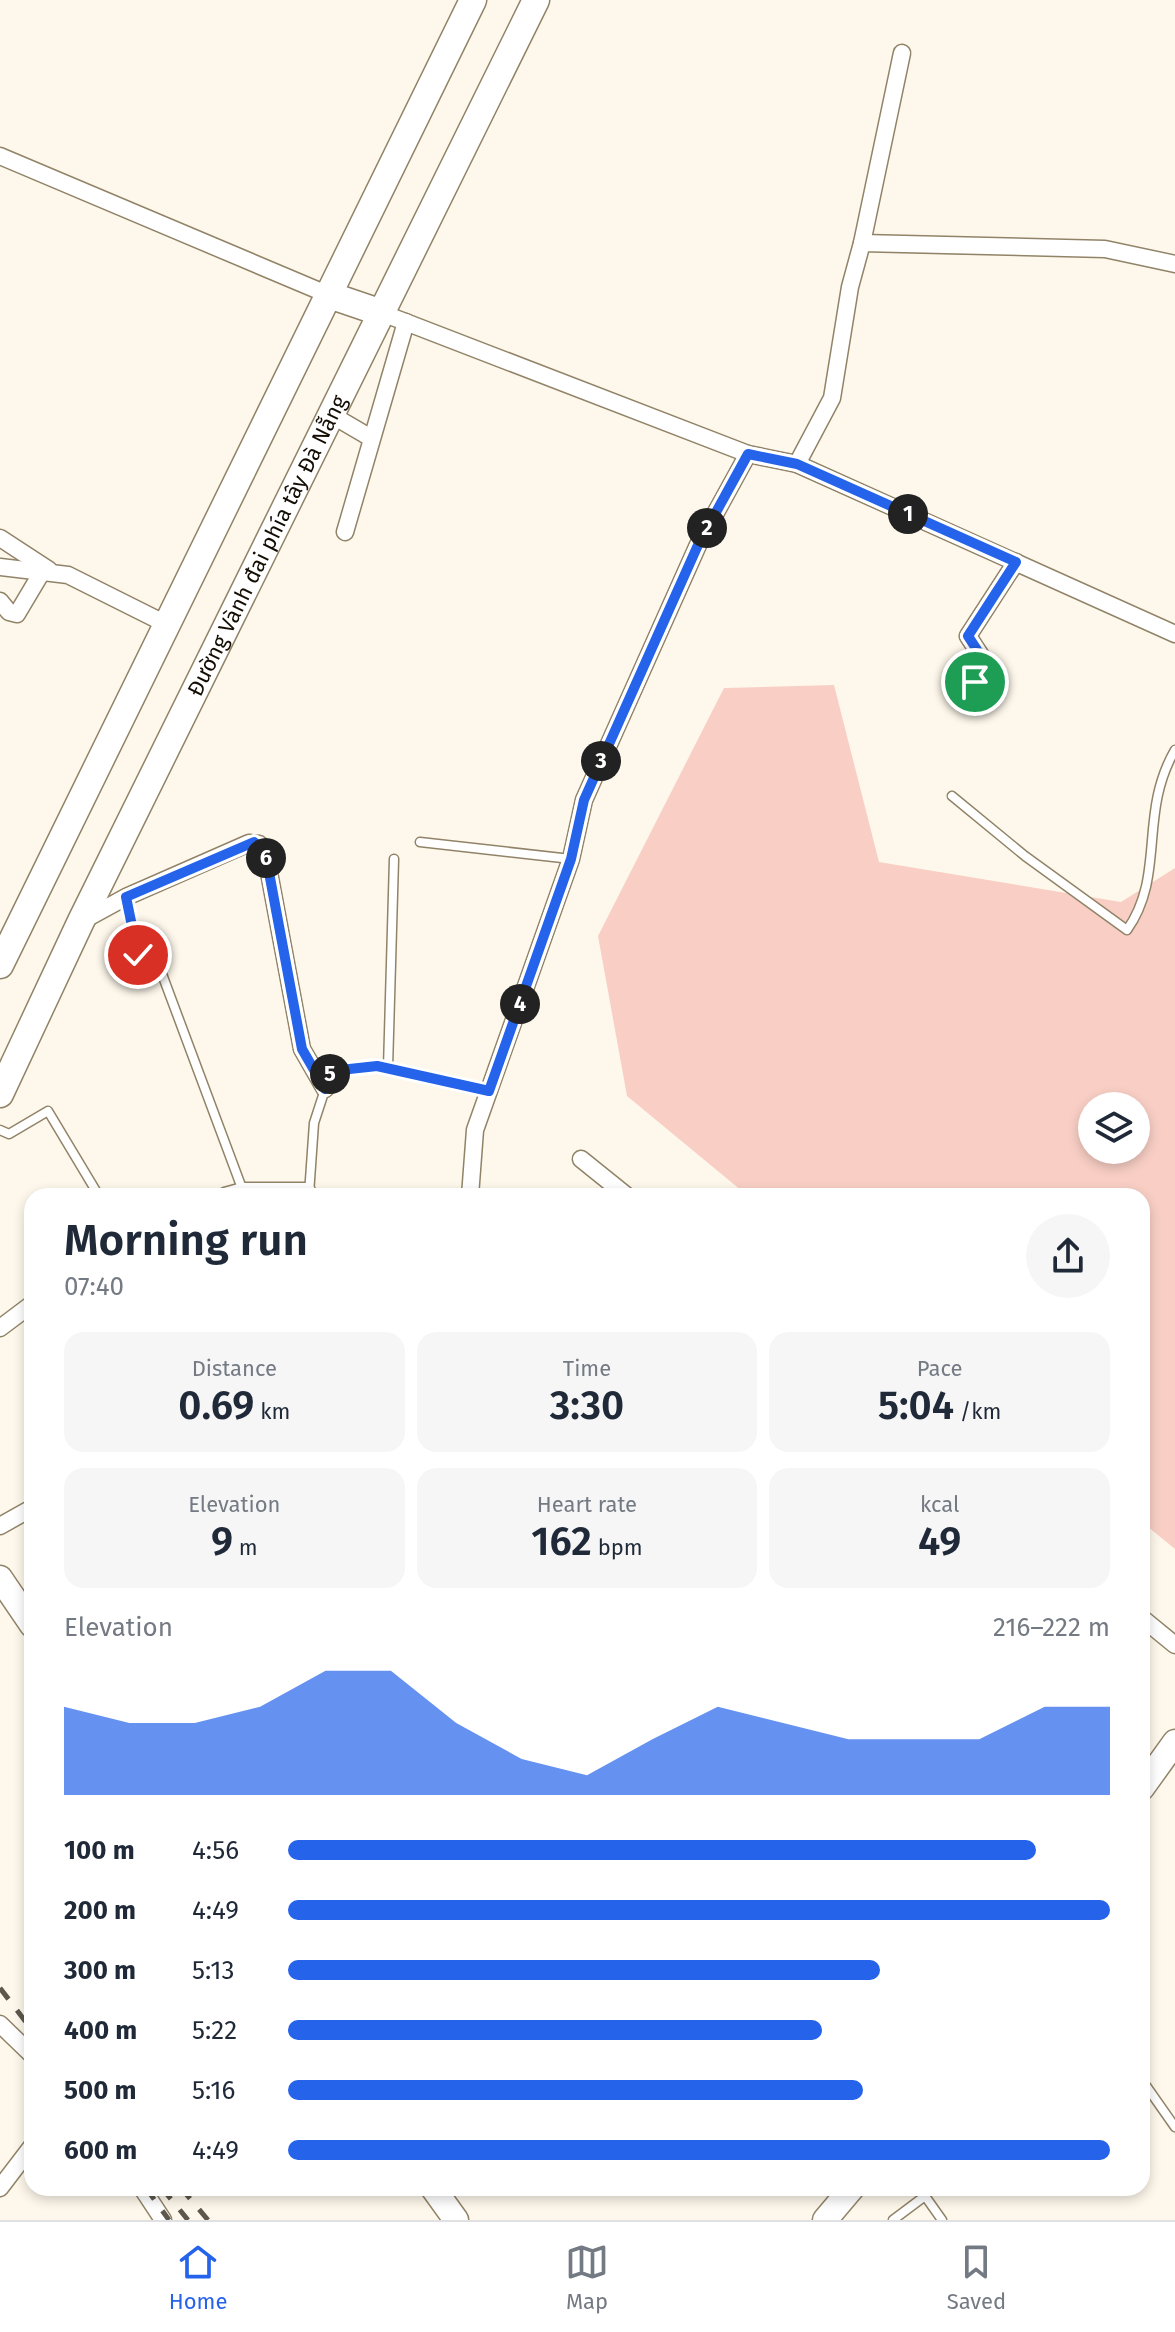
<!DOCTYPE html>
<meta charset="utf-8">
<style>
body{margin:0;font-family:"Fira Sans",sans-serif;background:#f6f6f7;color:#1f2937;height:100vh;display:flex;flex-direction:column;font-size:30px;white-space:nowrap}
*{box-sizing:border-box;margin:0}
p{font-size:26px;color:#747a83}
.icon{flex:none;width:44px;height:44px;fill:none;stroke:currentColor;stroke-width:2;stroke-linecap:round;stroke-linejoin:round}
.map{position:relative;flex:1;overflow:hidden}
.details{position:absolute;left:24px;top:1188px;width:1126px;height:1008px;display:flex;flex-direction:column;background:#fff;border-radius:24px;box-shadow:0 4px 12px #0003}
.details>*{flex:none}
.buttons{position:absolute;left:1078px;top:1092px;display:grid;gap:16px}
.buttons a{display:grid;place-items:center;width:72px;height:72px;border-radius:50%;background:#fff;box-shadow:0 4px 12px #0003;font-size:40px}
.pin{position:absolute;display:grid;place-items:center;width:68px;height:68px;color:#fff;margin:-34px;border:4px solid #fff;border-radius:50%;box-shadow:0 2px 8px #0007}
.km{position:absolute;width:40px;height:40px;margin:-20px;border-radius:50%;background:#222;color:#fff;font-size:22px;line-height:40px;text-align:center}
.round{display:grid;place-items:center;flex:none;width:84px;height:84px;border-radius:42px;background:#f6f6f7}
.overview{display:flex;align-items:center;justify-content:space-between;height:136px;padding:0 40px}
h1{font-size:44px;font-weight:600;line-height:60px}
.figures{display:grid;grid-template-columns:repeat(3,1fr);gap:12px;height:136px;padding:8px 40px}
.figures div{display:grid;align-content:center;border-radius:20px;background:#f6f6f7;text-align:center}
.figures b{font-size:40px;font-weight:600}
.figures small{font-size:22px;font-weight:400}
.figures p{font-size:22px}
.chart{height:224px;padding:16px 40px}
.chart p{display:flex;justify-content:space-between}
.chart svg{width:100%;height:144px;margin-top:8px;fill:#2563eb;opacity:.7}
ul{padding:0 40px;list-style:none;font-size:26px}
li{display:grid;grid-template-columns:128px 96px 1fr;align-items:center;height:60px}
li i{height:20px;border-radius:10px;background:#2563eb}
.dock{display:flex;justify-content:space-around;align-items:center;height:112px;border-top:2px solid #e0e1e3;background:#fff;font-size:22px;color:#747a83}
.dock a{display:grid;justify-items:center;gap:4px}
.dock .active{color:#2563eb}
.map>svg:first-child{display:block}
.green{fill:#f9cfc5;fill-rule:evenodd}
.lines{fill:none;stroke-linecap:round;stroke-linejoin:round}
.lane-casing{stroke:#918367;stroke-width:11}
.street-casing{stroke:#918367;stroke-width:19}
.secondary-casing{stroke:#918367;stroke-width:27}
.primary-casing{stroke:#918367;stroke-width:29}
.lane{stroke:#fff;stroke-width:8}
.street{stroke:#fff;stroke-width:16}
.secondary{stroke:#fff;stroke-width:24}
.primary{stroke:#fff;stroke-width:26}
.rail{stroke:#5d574d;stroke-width:5;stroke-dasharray:14 14;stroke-linecap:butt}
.route-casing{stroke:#fff;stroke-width:16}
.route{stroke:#2563eb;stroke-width:10}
.labels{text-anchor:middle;stroke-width:8;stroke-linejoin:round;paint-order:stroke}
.street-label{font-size:22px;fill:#130d04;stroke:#fff}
</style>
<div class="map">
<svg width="1175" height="2220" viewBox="0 0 1175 2220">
<rect width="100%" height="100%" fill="#fef8ec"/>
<path class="green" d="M 834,685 L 879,862 L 1121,902 L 1175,868 L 1175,1549 L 1142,1522 L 1142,1196 L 748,1196 L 627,1096 L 598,936 L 724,688 ZM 1092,1106 L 1136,1106 L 1136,1150 L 1092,1150 Z"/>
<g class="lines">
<defs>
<g id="lane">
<path d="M 952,796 L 1025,856 L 1127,930 C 1166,875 1138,814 1175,750"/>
<polyline points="420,842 571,859"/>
<polyline points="126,897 138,955 159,966 243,1191"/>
<polyline points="388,1068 394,859"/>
<polyline points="0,1130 9,1134 48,1111 99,1196"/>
<polyline points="309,1194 314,1123 331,1071 377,1066 488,1091"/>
<polyline points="1142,2080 1175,2127"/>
<polyline points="893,2220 925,2196 942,2220"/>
</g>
<g id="street">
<polyline points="0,156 329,295"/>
<polyline points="862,243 902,53"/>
<polyline points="382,313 748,454 797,464 1175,634"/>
<polyline points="330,414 371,438"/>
<polyline points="797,464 832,398 850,287 862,243 1105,249 1175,264"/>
<polyline points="345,532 406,322"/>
<polyline points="0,538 49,570"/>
<polyline points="0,567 68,575 166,624"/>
<polyline points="0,601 9,612 17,614 42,572"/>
<polyline points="975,682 981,656 968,636 1016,562"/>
<polyline points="82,921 126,897 249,843 259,844 265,851 302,1049 325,1089"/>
<polyline points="581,1159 627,1196"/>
<polyline points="225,1196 243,1191 307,1191"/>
<polyline points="470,1196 475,1130 571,859 584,800 698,545 748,454"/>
<polyline points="0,1328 32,1304"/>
<polyline points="0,1526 32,1508"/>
<polyline points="1142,1618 1175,1645"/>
<polyline points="0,2024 32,2055"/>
<polyline points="0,2188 32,2146"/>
<polyline points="142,2188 163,2220"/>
</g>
<g id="secondary">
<polyline points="0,1578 32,1625"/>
<polyline points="1142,1788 1175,1742"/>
<polyline points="433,2188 456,2220"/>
<polyline points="825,2220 852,2188"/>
</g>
<g id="primary">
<polyline points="329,295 382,313"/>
<polyline points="0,965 473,0"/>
<path id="s1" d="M 0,1094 L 81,921 L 536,0"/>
</g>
</defs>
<use href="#lane" class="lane-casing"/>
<use href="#street" class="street-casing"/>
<use href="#secondary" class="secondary-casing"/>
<use href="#primary" class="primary-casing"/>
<use href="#lane" class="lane"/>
<use href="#street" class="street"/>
<use href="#secondary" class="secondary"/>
<use href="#primary" class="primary"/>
<g class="rail">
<polyline points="0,1988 32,2030"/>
<polyline points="146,2188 169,2220"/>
<polyline points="162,2188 188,2220"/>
<polyline points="181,2188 208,2220"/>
</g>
</g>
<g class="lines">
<defs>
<polyline id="route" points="138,955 126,897 254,842 265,851 302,1049 325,1089 331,1071 377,1066 489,1091 571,859 584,800 698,545 748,454 797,464 1016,562 968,636 981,656 975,682"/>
</defs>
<use href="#route" class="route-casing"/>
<use href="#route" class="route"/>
</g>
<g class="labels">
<g class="street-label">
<text dy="8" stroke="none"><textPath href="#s1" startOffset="610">Đường Vành đai phía tây Đà Nẵng</textPath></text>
</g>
</g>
</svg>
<div class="buttons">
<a><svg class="icon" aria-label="layers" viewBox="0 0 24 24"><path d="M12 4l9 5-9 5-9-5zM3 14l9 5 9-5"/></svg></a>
</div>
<div class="pin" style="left:975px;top:682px;background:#1e9e55"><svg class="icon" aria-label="arrive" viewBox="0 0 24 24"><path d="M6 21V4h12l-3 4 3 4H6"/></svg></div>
<div class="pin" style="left:138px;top:955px;background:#d93025"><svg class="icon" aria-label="check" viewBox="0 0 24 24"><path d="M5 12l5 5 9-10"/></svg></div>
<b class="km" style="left:908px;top:514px">1</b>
<b class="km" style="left:707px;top:528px">2</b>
<b class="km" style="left:601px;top:761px">3</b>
<b class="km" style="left:520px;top:1004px">4</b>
<b class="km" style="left:330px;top:1074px">5</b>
<b class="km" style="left:266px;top:858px">6</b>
<section class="details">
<div class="overview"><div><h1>Morning run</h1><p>07:40</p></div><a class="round"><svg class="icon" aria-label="share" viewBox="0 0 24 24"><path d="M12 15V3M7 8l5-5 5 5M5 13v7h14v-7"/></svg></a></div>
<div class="figures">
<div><p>Distance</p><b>0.69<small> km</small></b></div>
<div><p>Time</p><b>3:30</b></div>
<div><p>Pace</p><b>5:04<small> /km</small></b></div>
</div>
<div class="figures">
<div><p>Elevation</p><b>9<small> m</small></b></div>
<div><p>Heart rate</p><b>162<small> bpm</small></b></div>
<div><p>kcal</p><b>49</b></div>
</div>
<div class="chart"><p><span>Elevation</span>216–222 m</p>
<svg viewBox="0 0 160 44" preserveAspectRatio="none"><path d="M0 44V17L10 22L20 22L30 17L40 6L50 6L60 22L70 33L80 38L90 27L100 17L110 22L120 27L130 27L140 27L150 17L160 17V44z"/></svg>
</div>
<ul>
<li><b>100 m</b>4:56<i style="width:91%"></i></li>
<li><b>200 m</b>4:49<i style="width:100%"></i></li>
<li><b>300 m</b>5:13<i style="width:72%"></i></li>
<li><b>400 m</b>5:22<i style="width:65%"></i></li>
<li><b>500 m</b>5:16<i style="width:70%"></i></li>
<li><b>600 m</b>4:49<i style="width:100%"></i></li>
</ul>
</section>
</div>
<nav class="dock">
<a class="active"><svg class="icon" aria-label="home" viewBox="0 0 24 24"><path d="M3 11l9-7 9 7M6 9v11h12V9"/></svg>Home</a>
<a><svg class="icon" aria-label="map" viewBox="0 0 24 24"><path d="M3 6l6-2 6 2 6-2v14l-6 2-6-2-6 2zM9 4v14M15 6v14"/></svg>Map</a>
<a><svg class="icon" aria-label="saved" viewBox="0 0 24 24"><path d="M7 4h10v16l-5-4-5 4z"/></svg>Saved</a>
</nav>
